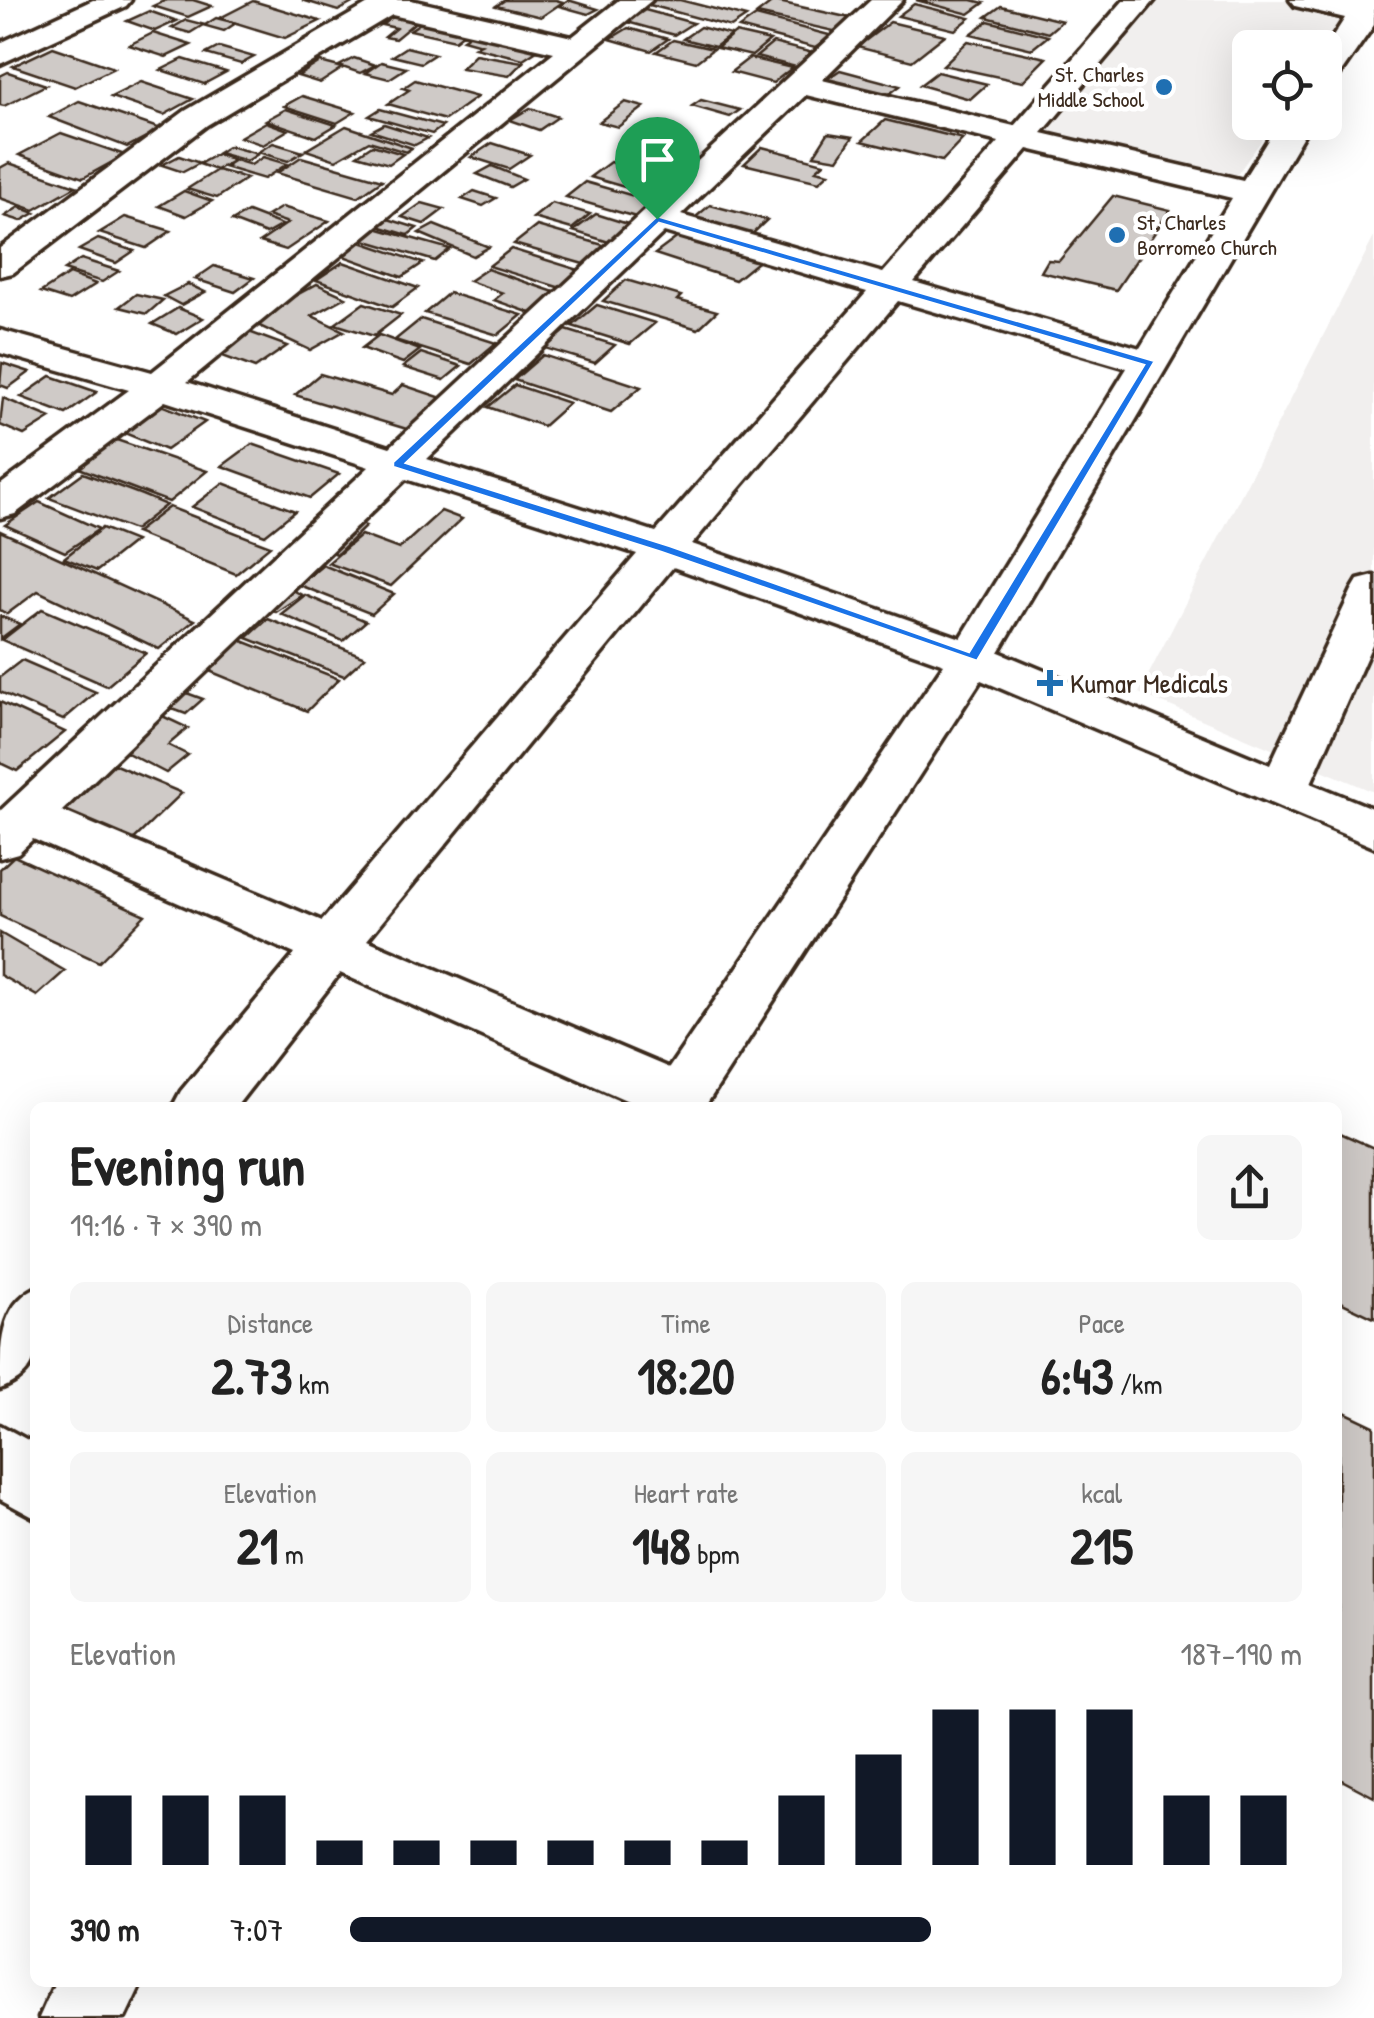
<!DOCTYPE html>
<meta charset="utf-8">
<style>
body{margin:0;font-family:"Patrick Hand",sans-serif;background:#f6f6f6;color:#222;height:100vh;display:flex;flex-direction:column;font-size:38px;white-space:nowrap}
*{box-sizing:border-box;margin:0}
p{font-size:32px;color:#767676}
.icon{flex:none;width:55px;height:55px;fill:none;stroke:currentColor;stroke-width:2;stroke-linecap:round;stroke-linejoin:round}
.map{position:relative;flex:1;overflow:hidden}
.side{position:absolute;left:30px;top:1102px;width:1312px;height:885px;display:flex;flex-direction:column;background:#fff;border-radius:15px;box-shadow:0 10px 40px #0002}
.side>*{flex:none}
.tools{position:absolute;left:1232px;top:30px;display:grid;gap:20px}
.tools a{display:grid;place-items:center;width:110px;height:110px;border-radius:15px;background:#fff;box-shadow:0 10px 40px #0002;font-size:50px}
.pin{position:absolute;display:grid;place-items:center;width:85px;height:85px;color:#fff;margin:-102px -42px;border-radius:50% 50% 50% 0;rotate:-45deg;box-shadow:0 0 10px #0007}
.pin .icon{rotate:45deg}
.round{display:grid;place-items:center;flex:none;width:105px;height:105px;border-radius:15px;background:#f6f6f6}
.headline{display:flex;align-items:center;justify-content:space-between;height:170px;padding:0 40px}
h1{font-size:55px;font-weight:800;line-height:75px}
.stats{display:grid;grid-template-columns:repeat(3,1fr);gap:15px;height:170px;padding:10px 40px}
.stats div{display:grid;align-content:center;border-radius:15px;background:#f6f6f6;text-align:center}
.stats b{font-size:50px;font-weight:800}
.stats small{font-size:28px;font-weight:400}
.stats p{font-size:28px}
.chart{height:280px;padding:20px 40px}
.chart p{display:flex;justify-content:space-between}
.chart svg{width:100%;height:180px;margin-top:10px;stroke:#111827;stroke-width:6}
ul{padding:0 40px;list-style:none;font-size:32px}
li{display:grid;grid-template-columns:160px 120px 1fr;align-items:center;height:75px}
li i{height:25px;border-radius:12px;background:#111827}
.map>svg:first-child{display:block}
.built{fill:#f1efee}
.building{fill:#cfcac7;stroke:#3b2a1e;stroke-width:2.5}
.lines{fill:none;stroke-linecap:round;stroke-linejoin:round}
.minor-casing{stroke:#3b2a1e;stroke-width:7}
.minor{fill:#fff;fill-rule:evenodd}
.route{fill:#1a73e8;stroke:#fff;stroke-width:2.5;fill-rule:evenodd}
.poi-dot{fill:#1f6fb2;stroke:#fff;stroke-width:4}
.labels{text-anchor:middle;stroke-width:9;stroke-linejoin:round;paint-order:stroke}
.far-poi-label{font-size:22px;fill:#3b2a1e;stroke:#fff;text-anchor:end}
.poi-label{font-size:28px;fill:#3b2a1e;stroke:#fff;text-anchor:start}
</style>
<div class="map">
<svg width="1374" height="2018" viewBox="0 0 1374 2018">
<rect width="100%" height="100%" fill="#fff"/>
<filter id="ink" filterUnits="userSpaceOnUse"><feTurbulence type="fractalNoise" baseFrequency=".01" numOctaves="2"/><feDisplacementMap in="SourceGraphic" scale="20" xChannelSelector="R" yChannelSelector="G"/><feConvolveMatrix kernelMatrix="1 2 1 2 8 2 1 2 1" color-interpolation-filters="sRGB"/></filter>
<g filter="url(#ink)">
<g class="built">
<polygon points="1157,0 1283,0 1352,14 1325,52 1325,48 1250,48 1250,122 1274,123 1233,180 1037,134"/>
<polygon points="1374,237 1374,792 1139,693"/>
</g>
<g class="building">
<polygon points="166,0 193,0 212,6 188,17 153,6"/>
<polygon points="302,0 358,0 338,11"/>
<polygon points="505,0 556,0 563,2 541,17 496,6"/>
<polygon points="568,0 598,9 588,14 559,6"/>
<polygon points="653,0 680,0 746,17 731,27 646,4"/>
<polygon points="916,0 972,0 984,3 969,14"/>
<polygon points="253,1 320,21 285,38 220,18"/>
<polygon points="774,1 855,19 838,32 757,14"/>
<polygon points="914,4 970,18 955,30 898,16"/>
<polygon points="1001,6 1062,21 1048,33 986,17"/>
<polygon points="400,10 424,15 395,39 385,37 396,28 382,25"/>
<polygon points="645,10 693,23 674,35 627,22"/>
<polygon points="149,11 177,21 155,31 127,21"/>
<polygon points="756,16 833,36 815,48 739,28"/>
<polygon points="429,17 473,26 455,40 410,30"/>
<polygon points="216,18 236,23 224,31 203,25 190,33 172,28 186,20 205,25"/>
<polygon points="988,21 1048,36 1032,49 971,34"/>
<polygon points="890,22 945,35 912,61 857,47"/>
<polygon points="700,27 731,35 715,47 683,39"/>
<polygon points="628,28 668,39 651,51 610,39"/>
<polygon points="475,31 540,48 523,59 475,47 481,44 463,39"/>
<polygon points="153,33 191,45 166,57 129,45"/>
<polygon points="735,33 770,41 752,56 717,48"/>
<polygon points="673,40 713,49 696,62 656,52"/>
<polygon points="968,41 1046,58 1022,82 943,65"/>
<polygon points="773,43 813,53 796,67 756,57"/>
<polygon points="53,47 114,68 75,87 13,66"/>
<polygon points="219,47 254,57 241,64 206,54"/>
<polygon points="406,47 435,54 421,63 392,56"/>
<polygon points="475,54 523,62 509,76 461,68"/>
<polygon points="354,58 375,65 360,73 339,66"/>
<polygon points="749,58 792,68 773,83 731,72"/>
<polygon points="183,59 226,72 204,84 161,70"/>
<polygon points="320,62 343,68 320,83 298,76"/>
<polygon points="381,62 406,68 389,79 365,73"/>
<polygon points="840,70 900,86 884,98 824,81"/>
<polygon points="8,72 46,85 4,106 0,105 0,76"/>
<polygon points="937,72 987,84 970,99 920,85"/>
<polygon points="415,80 477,97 445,120 388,104 409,90 403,88"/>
<polygon points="141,82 193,99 164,115 111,97"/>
<polygon points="302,96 355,112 337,123 284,106"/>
<polygon points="701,100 740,110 730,117 692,106"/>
<polygon points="79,101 161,129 127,147 49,117"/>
<polygon points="625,102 644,107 618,127 599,122"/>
<polygon points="530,108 558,117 539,130 510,120"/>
<polygon points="286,109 336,125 316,137 266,120"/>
<polygon points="380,109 443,126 432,134 369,116"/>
<polygon points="885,120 963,139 942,161 862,141"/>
<polygon points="266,122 288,130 263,145 240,137"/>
<polygon points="384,124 428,138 415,145 371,131"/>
<polygon points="346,126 412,148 406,152 369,141 336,160 306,150"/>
<polygon points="61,133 125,155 83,178 19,155"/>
<polygon points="828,133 853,137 838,159 814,155"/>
<polygon points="273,143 303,152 288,161 258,152"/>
<polygon points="492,143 530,155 509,169 471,157"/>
<polygon points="372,145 403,154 389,164 357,155"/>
<polygon points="229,146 258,154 247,161 218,153"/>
<polygon points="762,147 824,163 816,170 829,173 819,182 744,164"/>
<polygon points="217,154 234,160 216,170 199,164"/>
<polygon points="179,156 200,163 183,172 162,165"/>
<polygon points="263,157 287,164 264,179 224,167 235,160 251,165"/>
<polygon points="301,157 382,180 358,197 277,173"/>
<polygon points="610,162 655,174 635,190 590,177"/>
<polygon points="9,163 76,186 34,210 0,198 0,168"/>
<polygon points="492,166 524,179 510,187 477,174"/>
<polygon points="217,170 247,178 217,198 187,189"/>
<polygon points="585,182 655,202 636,217 566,197"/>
<polygon points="184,191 212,201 186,216 159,206"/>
<polygon points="474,191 496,198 483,206 462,199"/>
<polygon points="1113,196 1170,210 1116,290 1041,272 1048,260 1059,261"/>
<polygon points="422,203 444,209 424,224 402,217"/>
<polygon points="552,203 590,214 572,229 533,218"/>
<polygon points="710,205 767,220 749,237 691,221"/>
<polygon points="19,207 35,213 21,221 5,216"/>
<polygon points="282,207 329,221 286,250 260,242 288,223 267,216"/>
<polygon points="248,212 282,225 266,234 232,221"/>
<polygon points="596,214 631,225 609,242 573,231"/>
<polygon points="125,217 171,231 146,248 99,233"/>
<polygon points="388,219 417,228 408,235 378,226"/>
<polygon points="434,225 489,247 473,256 419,233"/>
<polygon points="537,226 610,247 587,265 514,244"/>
<polygon points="372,227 450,249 435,261 357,238"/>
<polygon points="682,234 761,259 735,280 655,254"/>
<polygon points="98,239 134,251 116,263 79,250"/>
<polygon points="355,240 423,263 402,277 335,253"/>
<polygon points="511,249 582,271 561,288 489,266"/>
<polygon points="81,259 119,271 102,282 64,270"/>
<polygon points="343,262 418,288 392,307 316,280"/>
<polygon points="214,266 254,278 235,292 195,279"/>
<polygon points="487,269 557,293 531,313 494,300 503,293 469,281"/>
<polygon points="69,274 96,284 69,301 41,292"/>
<polygon points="626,280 681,296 677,300 717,311 698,329 603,301"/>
<polygon points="188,284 205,292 181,305 164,296"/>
<polygon points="317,284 346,297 312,316 344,331 310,350 249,321"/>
<polygon points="449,293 522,315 498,335 425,313"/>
<polygon points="136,294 163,300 147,314 119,307"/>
<polygon points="364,303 401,315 374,336 335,324"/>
<polygon points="597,305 655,323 630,344 572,326"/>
<polygon points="178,308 203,318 177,334 152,324"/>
<polygon points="421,319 496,343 471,364 395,340"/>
<polygon points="566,330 615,345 595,363 545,348"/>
<polygon points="249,332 287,346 255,368 217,354"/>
<polygon points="379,335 420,350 403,363 362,348"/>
<polygon points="421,353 461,366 444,380 403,367"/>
<polygon points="543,355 641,387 611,412 514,380"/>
<polygon points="2,363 30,372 8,388 0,385"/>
<polygon points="320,374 392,395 403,385 445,399 410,430 295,395"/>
<polygon points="51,376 97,392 66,414 21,397"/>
<polygon points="515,385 569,403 543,426 488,407"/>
<polygon points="3,398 51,418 24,435 0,425"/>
<polygon points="161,405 205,422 166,450 122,432"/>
<polygon points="102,435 207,471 169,502 79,468 100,451 85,447"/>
<polygon points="252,444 339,474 310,498 222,466"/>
<polygon points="83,473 142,495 166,505 134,530 49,498"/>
<polygon points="223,483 295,511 265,535 192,507"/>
<polygon points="39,502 99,529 65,552 5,525"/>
<polygon points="169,507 270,546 236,574 135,533"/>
<polygon points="441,511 462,519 391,586 328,563 361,535 399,549"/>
<polygon points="344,519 366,526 337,554 315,546"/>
<polygon points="102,528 135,541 97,571 64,558"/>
<polygon points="0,531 195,620 159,649 38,591 7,614 0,610"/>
<polygon points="323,565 394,594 372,614 299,585"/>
<polygon points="289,588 302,595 276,612 264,604"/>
<polygon points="305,595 366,621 343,641 281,614"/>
<polygon points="42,609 146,653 107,686 2,640"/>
<polygon points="0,616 20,624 0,639"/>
<polygon points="268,619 365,657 344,676 247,638"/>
<polygon points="240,640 339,679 307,711 207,670"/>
<polygon points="22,660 96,692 63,720 0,692 0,677"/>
<polygon points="184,692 203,699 186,714 167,707"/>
<polygon points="0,702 65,732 17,771 0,763"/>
<polygon points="156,713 188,728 168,745 188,755 166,773 114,746"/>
<polygon points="106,761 182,793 125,848 47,813"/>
<polygon points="14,856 145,915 99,962 0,916 0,869"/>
<polygon points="0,933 65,971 37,996 0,975"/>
<polygon points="1338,1132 1374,1148 1374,1318 1338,1301"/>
<polygon points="1338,1409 1374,1426 1374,1797 1338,1778"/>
</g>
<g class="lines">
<defs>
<g id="minor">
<polygon points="93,0 131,0 126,6 0,64 0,43"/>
<path d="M 375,0 L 411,0 L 572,37 L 619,0 L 652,0 L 187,382 L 390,447 L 871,0 L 903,0 L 822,80 L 1014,126 L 1124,0 L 1155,0 L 1042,133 L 1243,180 L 1279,122 L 1311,122 L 999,652 L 1270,765 L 1352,590 L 1358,580 L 1374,576 L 1374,640 L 1311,783 L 1374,809 L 1374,847 L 981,680 L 704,1108 L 644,1108 L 340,973 L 235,1108 L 172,1108 L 181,1091 L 295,954 L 33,839 L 18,853 L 0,858 L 0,811 L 369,467 L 165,401 L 15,514 L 0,518 L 0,485 L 129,390 L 0,353 L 0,330 L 152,372 L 554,52 L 392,15 L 207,125 L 13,273 L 0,276 L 0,248 L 185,111 ZM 806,95 L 999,142 L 883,273 L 681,215 ZM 1028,149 L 1232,198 L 1140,348 L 914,282 ZM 664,232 L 867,292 L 656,532 L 427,459 ZM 898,301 L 1127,368 L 961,638 L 692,544 ZM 406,479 L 637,554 L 322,921 L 62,811 ZM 673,567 L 944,664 L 669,1068 L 367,940 Z"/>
<polygon points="1290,0 1374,0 1374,25 1336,80 1325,82 1325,49 1345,18 1295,6"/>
<path d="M 35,1288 C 35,1334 50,1370 0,1389 C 0,1344 0,1306 35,1288 Z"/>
<polygon points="0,1425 35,1444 35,1518 0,1499"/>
<polygon points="55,1982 142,1982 125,2018 39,2018"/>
</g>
</defs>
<use href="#minor" class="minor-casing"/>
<use href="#minor" class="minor"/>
</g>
</g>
<path class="route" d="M 657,216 L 1155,361 L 977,661 L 661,552 L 393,467 L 393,462 ZM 659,223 L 1144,365 L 969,652 L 670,546 L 406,463 Z"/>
<g class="poi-dot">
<circle cx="1164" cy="87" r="10"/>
<circle cx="1117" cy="235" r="10"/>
<path d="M1045 668h10v10h10v10h-10v10h-10v-10h-10v-10h10z"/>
</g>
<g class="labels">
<g class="far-poi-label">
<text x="1144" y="82">St. Charles<tspan x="1144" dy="25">Middle School</tspan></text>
<text x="1137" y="230" text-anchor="start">St. Charles<tspan x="1137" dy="25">Borromeo Church</tspan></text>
</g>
<g class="poi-label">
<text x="1070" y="693">Kumar Medicals</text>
</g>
</g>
</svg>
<div class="tools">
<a><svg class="icon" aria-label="locate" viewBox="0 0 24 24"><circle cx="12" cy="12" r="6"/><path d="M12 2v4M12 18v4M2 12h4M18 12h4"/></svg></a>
</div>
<div class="pin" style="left:657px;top:219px;background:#1e9e55"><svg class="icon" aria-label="arrive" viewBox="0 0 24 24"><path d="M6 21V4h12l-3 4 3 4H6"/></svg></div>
<section class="side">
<div class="headline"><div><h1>Evening run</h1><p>19:16 · 7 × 390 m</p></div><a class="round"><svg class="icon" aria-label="share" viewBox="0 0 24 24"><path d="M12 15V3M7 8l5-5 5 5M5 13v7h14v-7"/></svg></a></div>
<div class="stats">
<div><p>Distance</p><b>2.73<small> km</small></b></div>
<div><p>Time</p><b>18:20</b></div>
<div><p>Pace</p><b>6:43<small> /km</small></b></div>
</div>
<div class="stats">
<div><p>Elevation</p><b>21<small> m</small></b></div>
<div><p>Heart rate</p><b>148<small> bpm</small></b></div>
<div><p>kcal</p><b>215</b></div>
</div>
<div class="chart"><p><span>Elevation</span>187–190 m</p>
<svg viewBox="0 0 160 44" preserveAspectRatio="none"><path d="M5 44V27M15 44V27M25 44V27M35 44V38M45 44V38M55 44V38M65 44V38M75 44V38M85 44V38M95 44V27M105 44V17M115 44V6M125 44V6M135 44V6M145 44V27M155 44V27"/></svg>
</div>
<ul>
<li><b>390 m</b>7:07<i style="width:61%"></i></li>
</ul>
</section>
</div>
